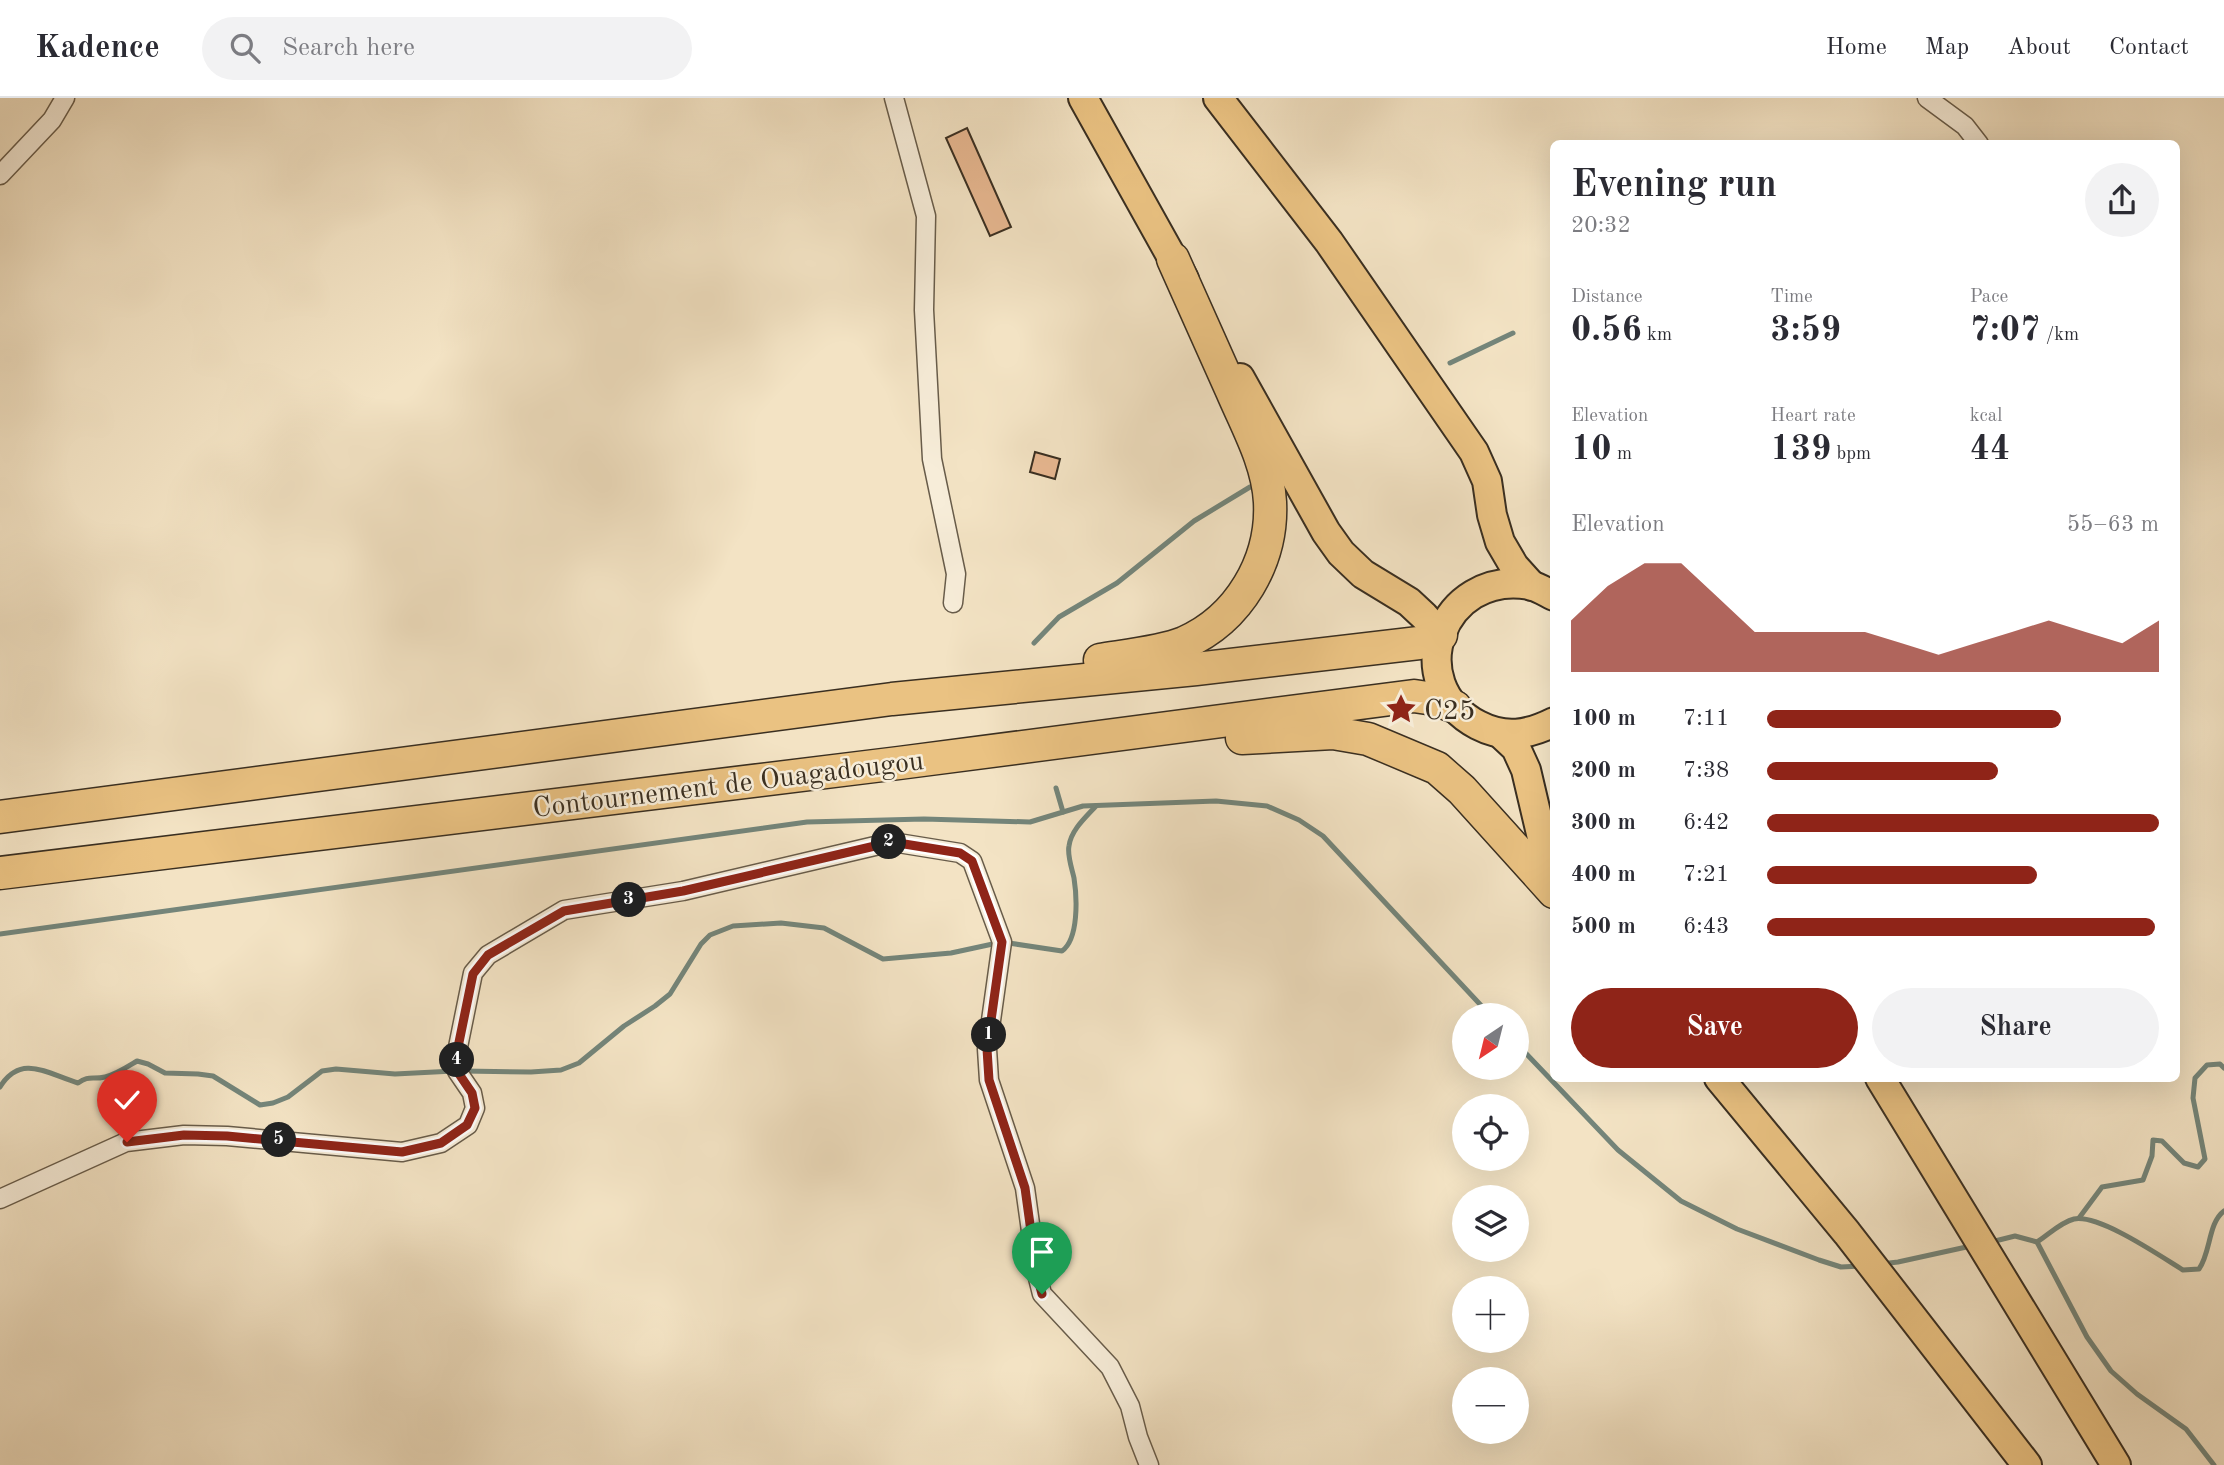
<!DOCTYPE html>
<meta charset="utf-8">
<style>
body{margin:0;font-family:"Old Standard TT",serif;background:#f2f2f3;color:#2b2b33;height:100vh;display:flex;flex-direction:column;font-size:26px;white-space:nowrap}
*{box-sizing:border-box;margin:0}
p{font-size:23px;color:#7c7c81}
.icon{flex:none;width:38px;height:38px;fill:none;stroke:currentColor;stroke-width:2;stroke-linecap:round;stroke-linejoin:round}
.map{position:relative;flex:1;overflow:hidden}
.sheet{position:absolute;left:1550px;top:42px;width:630px;height:942px;display:flex;flex-direction:column;background:#fff;border-radius:10px;box-shadow:0 7px 28px #0002}
.sheet>*{flex:none}
.needle{width:46px;rotate:215deg}
.fabs{position:absolute;left:1452px;top:905px;display:grid;gap:14px}
.fabs a{display:grid;place-items:center;width:77px;height:77px;border-radius:50%;background:#fff;box-shadow:0 7px 28px #0002;font-size:35px}
.pin{position:absolute;display:grid;place-items:center;width:60px;height:60px;color:#fff;margin:-72px -30px;border-radius:50% 50% 50% 0;rotate:-45deg;box-shadow:0 0 7px #0007}
.pin .icon{rotate:45deg}
.km{position:absolute;width:35px;height:35px;margin:-18px;border-radius:50%;background:#222;color:#fff;font-size:19px;line-height:35px;text-align:center}
.round{display:grid;place-items:center;flex:none;width:74px;height:74px;border-radius:37px;background:#f2f2f3}
.summary{display:flex;align-items:center;justify-content:space-between;height:119px;padding:0 21px}
h1{font-size:38px;font-weight:700;line-height:52px}
.stats{display:grid;grid-template-columns:repeat(3,1fr);gap:10px;height:119px;padding:7px 21px}
.stats div{display:grid;align-content:center}
.stats b{font-size:35px;font-weight:700}
.stats small{font-size:19px;font-weight:400}
.stats p{font-size:19px}
.chart{height:196px;padding:14px 21px}
.chart p{display:flex;justify-content:space-between}
.chart svg{width:100%;height:126px;margin-top:7px;fill:#8f2418;opacity:.7}
.primary-button{display:flex;gap:14px;margin-top:auto;padding:14px 21px}
.primary-button a{flex:1;height:80px;border-radius:42px;background:#8f2418;color:#fff;font-size:28px;font-weight:700;line-height:80px;text-align:center}
.primary-button a+a{background:#f2f2f3;color:#2b2b33}
ul{padding:0 21px;list-style:none;font-size:23px}
li{display:grid;grid-template-columns:112px 84px 1fr;align-items:center;height:52px}
li i{height:18px;border-radius:9px;background:#8f2418}
header{display:flex;align-items:center;gap:42px;box-sizing:border-box;height:98px;padding:0 35px;background:#fff;border-bottom:2px solid #e1e1e2}
header strong{font-size:33px}
nav{display:flex;gap:38px;margin-inline-start:auto;font-size:24px}
.search{width:490px;height:63px;background:#f2f2f3;display:flex;align-items:center;gap:18px;box-sizing:border-box;padding:0 24px;border-radius:38px;color:#7c7c81;font-size:26px}
.map>svg:first-child{display:block}
.lines{fill:none;stroke-linecap:round;stroke-linejoin:round}
.stream{stroke:#74857a;stroke-width:5}
.building{fill:#e7b790;stroke:#3a2f21;stroke-width:2}
.street-casing{stroke:#685c4a;stroke-width:21}
.primary-casing{stroke:#3a2f21;stroke-width:32}
.highway-casing{stroke:#3a2f21;stroke-width:35}
.street{stroke:#f7edd9;stroke-width:18}
.primary{stroke:#eac282;stroke-width:28}
.highway{stroke:#eac282;stroke-width:32}
.route-casing{stroke:#fff;stroke-width:14}
.route{stroke:#8f2418;stroke-width:9}
.labels{text-anchor:middle;stroke-width:5;stroke-linejoin:round;paint-order:stroke}
.poi-label{font-size:28px;fill:#3a2f21;stroke:#f7edd9;text-anchor:start}
.street-label{font-size:28px;fill:#3a2f21;stroke:#f7edd9}
</style>
<header>
<strong>Kadence</strong>
<div class="search"><svg class="icon" aria-label="search" viewBox="0 0 24 24"><circle cx="10" cy="10" r="6"/><path d="M15 15l6 6"/></svg>Search here</div>
<nav><a>Home</a><a>Map</a><a>About</a><a>Contact</a></nav>
</header>
<div class="map">
<svg width="2224" height="1367" viewBox="0 0 2224 1367">
<rect width="100%" height="100%" fill="#f3e3c4"/>
<filter id="stains"><feTurbulence type="fractalNoise" baseFrequency=".00286" numOctaves="4"/><feColorMatrix values="0 0 0 0 .2 0 0 0 0 .09 0 0 0 0 .02 0 0 0 .5 -.17"/></filter>
<radialGradient id="worn" r=".72"><stop offset=".6" stop-color="#630" stop-opacity="0"/><stop offset="1" stop-color="#630" stop-opacity=".3"/></radialGradient>
<g class="lines">
<g class="stream">
<polyline points="1450,265 1513,235"/>
<polyline points="1034,545 1059,519 1117,485 1194,423 1250,389"/>
<polyline points="1056,690 1063,714"/>
<polyline points="0,836 807,724 924,721 1030,724 1083,708 1216,703 1267,708 1299,722 1323,738 1490,917"/>
<polyline points="1517,946 1618,1052 1681,1103 1737,1131 1819,1162 1841,1169 1861,1168"/>
<path d="M 463,973 L 531,974 L 561,972 L 579,965 L 624,928 L 655,908 L 670,896 L 701,846 L 710,837 L 733,828 L 781,825 L 824,830 L 883,861 L 951,855 L 1002,844 L 1062,853 C 1079,841 1077,799 1074,780 C 1072,771 1067,757 1069,748 C 1071,732 1086,719 1096,708"/>
<path d="M 0,989 C 21,955 48,976 78,985 C 89,977 92,982 105,979 C 117,976 127,969 137,963 L 148,966 L 165,975 L 198,976 L 213,978 L 260,1007 L 273,1005 L 288,999 L 322,973 L 336,971 L 395,976 L 454,973"/>
<polyline points="2079,1120 2102,1089 2143,1082 2152,1058 2153,1042 2162,1043 2184,1065 2198,1069 2205,1061 2193,1000 2195,980 2207,967 2220,966 2224,970"/>
<polyline points="1991,1144 2015,1138 2037,1144 2087,1239 2111,1273 2137,1296 2186,1331 2214,1367"/>
<path d="M 2037,1144 C 2048,1137 2061,1124 2074,1121 C 2099,1116 2160,1158 2183,1172 L 2199,1171 C 2211,1154 2208,1125 2224,1113"/>
<polyline points="1881,1166 1898,1164 1971,1148"/>
</g>
</g>
<g class="building">
<polygon points="967,30 1011,129 990,138 946,40"/>
<polygon points="1035,354 1060,361 1055,381 1030,374"/>
</g>
<g class="lines">
<defs>
<g id="street">
<polyline points="894,0 926,118 924,212 932,361 956,476 953,505"/>
<polyline points="1927,0 1965,28 1979,46"/>
<polyline points="0,77 52,22 65,0"/>
<polyline points="0,1101 126,1044 184,1037 227,1038 402,1054 441,1045 468,1027 475,1010 472,995 457,973 457,954 473,875 488,857 564,812 683,793 892,744 960,755 972,763 1002,844 987,951 989,982 1025,1090 1037,1176 1042,1196 1110,1269 1130,1308 1138,1339 1149,1367"/>
</g>
<g id="primary">
<polyline points="1083,0 1184,181"/>
<polyline points="1218,0 1329,144 1474,354 1487,383 1492,417 1500,444 1514,468 1532,488"/>
<polyline points="1240,280 1326,434 1341,455 1363,476 1409,504 1424,518 1441,537"/>
<path d="M 1554,498 C 1546,494 1538,489 1530,487 C 1441,471 1400,586 1478,627 C 1505,641 1528,637 1554,624"/>
<polyline points="1500,635 1516,650 1526,672 1542,740 1554,766"/>
<polyline points="1719,980 1847,1135 2027,1367"/>
<polyline points="1880,980 2116,1367"/>
</g>
<g id="highway">
<path d="M 1100,562 C 1124,558 1162,554 1184,545 C 1239,521 1273,463 1270,404 C 1268,365 1247,328 1232,293 C 1212,249 1193,205 1173,161"/>
<polyline points="1242,640 1333,635 1368,641 1437,670 1462,692 1554,794"/>
<polyline points="0,719 892,601 1196,571 1419,545 1441,537"/>
<polyline points="0,775 899,665 1414,598 1434,601 1455,609"/>
</g>
</defs>
<use href="#street" class="street-casing"/>
<use href="#primary" class="primary-casing"/>
<use href="#highway" class="highway-casing"/>
<use href="#street" class="street"/>
<use href="#primary" class="primary"/>
<use href="#highway" class="highway"/>
</g>
<g class="lines">
<defs>
<polyline id="route" points="127,1044 184,1037 227,1038 402,1054 441,1045 467,1027 475,1010 472,995 457,973 457,954 473,876 488,857 564,813 683,793 892,744 960,755 972,763 1002,844 987,951 989,982 1025,1090 1037,1177 1042,1196"/>
</defs>
<use href="#route" class="route-casing"/>
<use href="#route" class="route"/>
</g>
<defs>
<symbol id="sight-bare" viewBox="-9 -9 18 18"><path d="M0-6L1.8-2.2L6-1.7L2.9 1.2L3.7 5.4L0 3.3L-3.7 5.4L-2.9 1.2L-6-1.7L-1.8-2.2Z" fill="#8f2418" stroke="#f7edd9" stroke-width="2.5" paint-order="stroke"/></symbol>
</defs>
<g fill-rule="evenodd">
<use href="#sight-bare" x="1379" y="589" width="44" height="44"/>
</g>
<g class="labels">
<g class="poi-label">
<text x="1424" y="621">C25</text>
</g>
<g class="street-label">
<text transform="translate(728 685) rotate(-7)" y="10">Contournement de Ouagadougou</text>
</g>
</g>
<rect width="100%" height="100%" filter="url(#stains)"/>
<rect width="100%" height="100%" fill="url(#worn)"/>
</svg>
<div class="fabs">
<a><svg class="needle" viewBox="-14 -14 28 28"><path d="M0-13l5 13h-10z" fill="#e53935"/><path d="M0 13l5-13h-10z" fill="#7c7c81"/></svg></a>
<a><svg class="icon" aria-label="locate" viewBox="0 0 24 24"><circle cx="12" cy="12" r="6"/><path d="M12 2v4M12 18v4M2 12h4M18 12h4"/></svg></a>
<a><svg class="icon" aria-label="layers" viewBox="0 0 24 24"><path d="M12 4l9 5-9 5-9-5zM3 14l9 5 9-5"/></svg></a>
<a>+</a>
<a>−</a>
</div>
<div class="pin" style="left:1042px;top:1196px;background:#1e9e55"><svg class="icon" aria-label="arrive" viewBox="0 0 24 24"><path d="M6 21V4h12l-3 4 3 4H6"/></svg></div>
<div class="pin" style="left:127px;top:1044px;background:#d93025"><svg class="icon" aria-label="check" viewBox="0 0 24 24"><path d="M5 12l5 5 9-10"/></svg></div>
<b class="km" style="left:989px;top:937px">1</b>
<b class="km" style="left:889px;top:744px">2</b>
<b class="km" style="left:629px;top:802px">3</b>
<b class="km" style="left:457px;top:962px">4</b>
<b class="km" style="left:279px;top:1042px">5</b>
<section class="sheet">
<div class="summary"><div><h1>Evening run</h1><p>20:32</p></div><a class="round"><svg class="icon" aria-label="share" viewBox="0 0 24 24"><path d="M12 15V3M7 8l5-5 5 5M5 13v7h14v-7"/></svg></a></div>
<div class="stats">
<div><p>Distance</p><b>0.56<small> km</small></b></div>
<div><p>Time</p><b>3:59</b></div>
<div><p>Pace</p><b>7:07<small> /km</small></b></div>
</div>
<div class="stats">
<div><p>Elevation</p><b>10<small> m</small></b></div>
<div><p>Heart rate</p><b>139<small> bpm</small></b></div>
<div><p>kcal</p><b>44</b></div>
</div>
<div class="chart"><p><span>Elevation</span>55–63 m</p>
<svg viewBox="0 0 160 44" preserveAspectRatio="none"><path d="M0 44V26L10 14L20 6L30 6L40 18L50 30L60 30L70 30L80 30L90 34L100 38L110 34L120 30L130 26L140 30L150 34L160 26V44z"/></svg>
</div>
<ul>
<li><b>100 m</b>7:11<i style="width:75%"></i></li>
<li><b>200 m</b>7:38<i style="width:59%"></i></li>
<li><b>300 m</b>6:42<i style="width:100%"></i></li>
<li><b>400 m</b>7:21<i style="width:69%"></i></li>
<li><b>500 m</b>6:43<i style="width:99%"></i></li>
</ul>
<div class="primary-button"><a>Save</a><a>Share</a></div>
</section>
</div>
